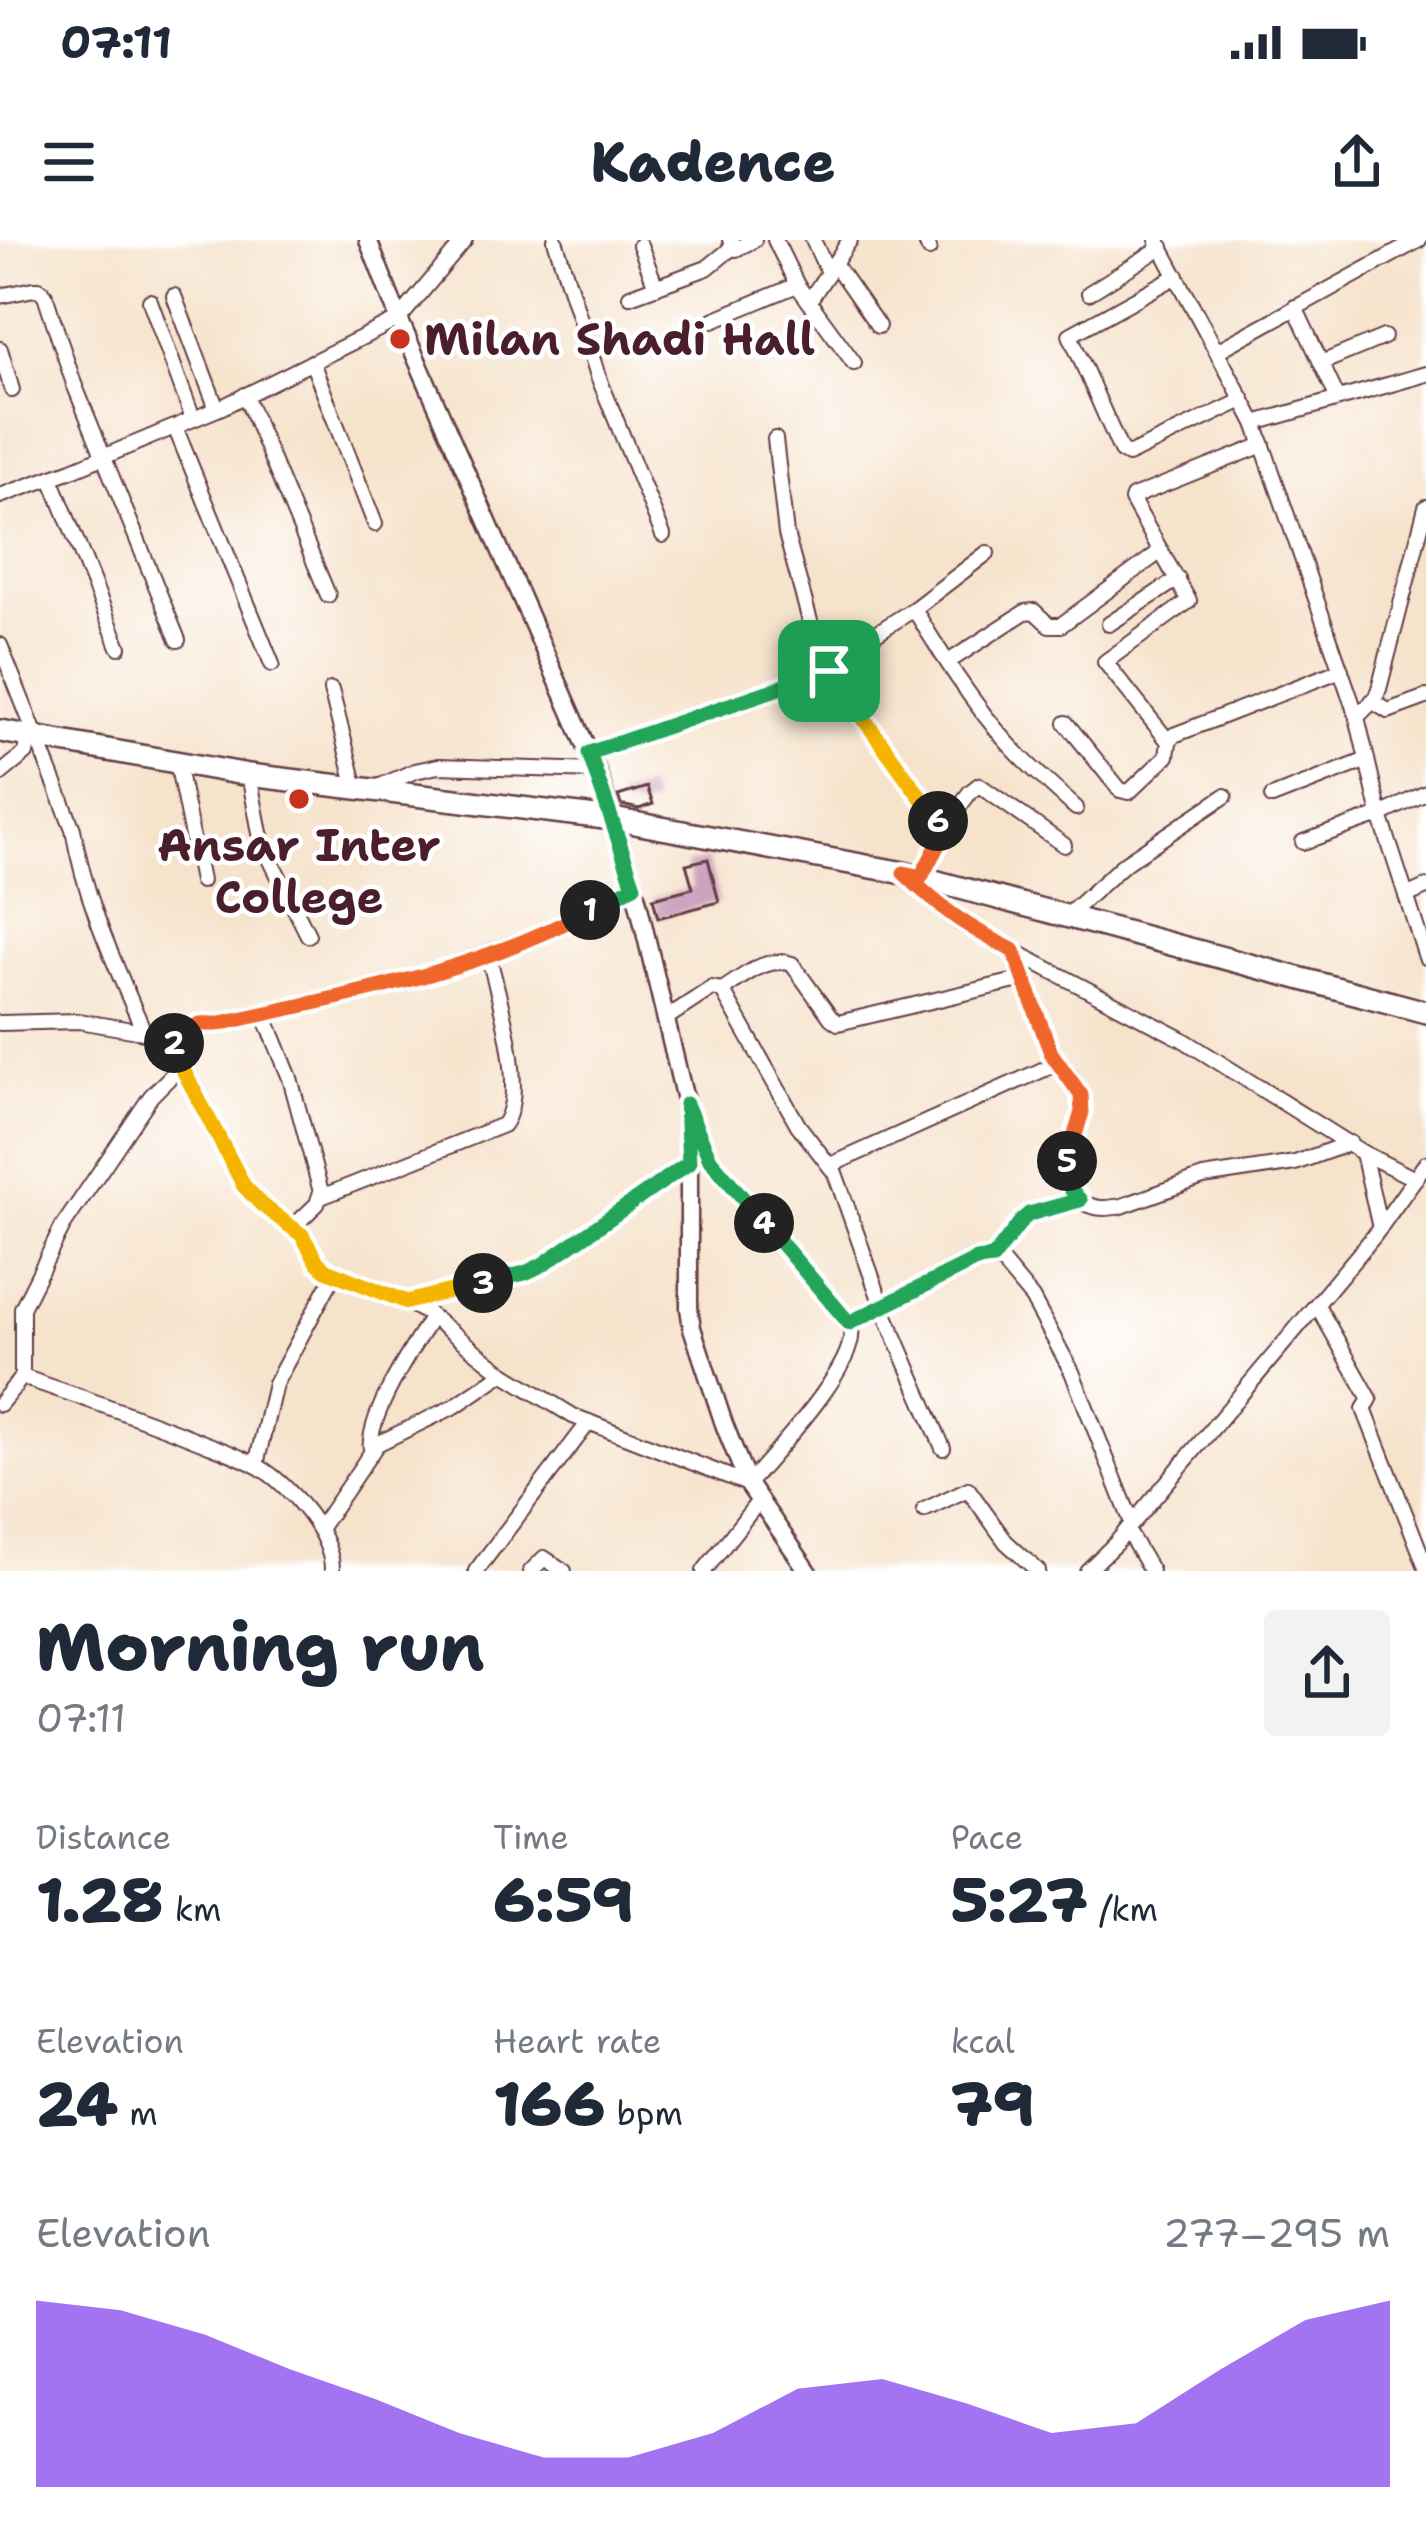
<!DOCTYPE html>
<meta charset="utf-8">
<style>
body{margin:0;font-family:"Shantell Sans",sans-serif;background:#f2f2f3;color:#1f2937;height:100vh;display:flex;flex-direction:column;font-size:45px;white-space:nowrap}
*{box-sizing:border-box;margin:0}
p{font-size:39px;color:#747a83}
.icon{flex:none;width:66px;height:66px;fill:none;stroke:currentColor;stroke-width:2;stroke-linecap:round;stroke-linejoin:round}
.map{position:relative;height:1331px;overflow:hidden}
.details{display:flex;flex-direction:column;background:#fff;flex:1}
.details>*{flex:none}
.pin{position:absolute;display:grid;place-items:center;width:102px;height:102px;color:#fff;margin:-51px;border-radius:24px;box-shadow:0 6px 18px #0006}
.km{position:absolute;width:60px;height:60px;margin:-30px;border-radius:50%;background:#222;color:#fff;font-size:33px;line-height:60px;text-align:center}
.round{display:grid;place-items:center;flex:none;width:126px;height:126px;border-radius:12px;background:#f2f2f3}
.overview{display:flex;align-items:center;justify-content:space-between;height:204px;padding:0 36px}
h1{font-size:66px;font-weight:800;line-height:90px}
.metrics{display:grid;grid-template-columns:repeat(3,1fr);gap:18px;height:204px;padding:12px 36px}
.metrics div{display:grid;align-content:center}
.metrics b{font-size:60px;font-weight:800}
.metrics small{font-size:33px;font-weight:400}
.metrics p{font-size:33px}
.chart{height:336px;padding:24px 36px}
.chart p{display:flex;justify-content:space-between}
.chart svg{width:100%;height:216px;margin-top:12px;fill:#7c3aed;opacity:.7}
.status{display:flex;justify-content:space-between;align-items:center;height:84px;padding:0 60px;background:#fff;direction:ltr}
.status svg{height:33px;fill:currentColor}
header{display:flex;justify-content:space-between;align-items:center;height:156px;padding:0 36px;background:#fff;font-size:54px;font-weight:800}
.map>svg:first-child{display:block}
.building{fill:#c89ab9}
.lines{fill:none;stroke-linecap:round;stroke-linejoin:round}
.minor-casing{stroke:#643c43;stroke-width:18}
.tertiary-casing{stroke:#643c43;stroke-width:21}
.secondary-casing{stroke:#643c43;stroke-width:26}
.minor{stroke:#fff;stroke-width:14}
.tertiary{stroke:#fff;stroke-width:16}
.secondary{stroke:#fff;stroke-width:21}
.split-1-casing{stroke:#fff;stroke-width:24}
.split-2-casing{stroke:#fff;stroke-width:24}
.split-3-casing{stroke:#fff;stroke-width:24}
.split-4-casing{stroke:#fff;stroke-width:24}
.split-5-casing{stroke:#fff;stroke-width:24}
.split-6-casing{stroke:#fff;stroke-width:24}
.split-7-casing{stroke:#fff;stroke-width:24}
.split-1{stroke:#22a559;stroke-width:15}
.split-2{stroke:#f0652b;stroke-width:15}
.split-3{stroke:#f5b400;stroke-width:15}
.split-4{stroke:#22a559;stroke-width:15}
.split-5{stroke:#22a559;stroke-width:15}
.split-6{stroke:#f0652b;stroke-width:15}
.split-7{stroke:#f5b400;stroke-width:15}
.poi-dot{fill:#c8321e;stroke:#fff;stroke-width:4.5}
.labels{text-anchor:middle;stroke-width:9;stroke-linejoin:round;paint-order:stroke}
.poi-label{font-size:45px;font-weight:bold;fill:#4a1f2b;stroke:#fff;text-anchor:start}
</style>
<div class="status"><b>07:11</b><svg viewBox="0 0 49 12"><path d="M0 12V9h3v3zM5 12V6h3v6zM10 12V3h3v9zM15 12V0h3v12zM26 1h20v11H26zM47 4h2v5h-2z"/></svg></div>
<header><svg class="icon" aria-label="menu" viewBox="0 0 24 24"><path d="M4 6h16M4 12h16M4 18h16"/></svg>Kadence<svg class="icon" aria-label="share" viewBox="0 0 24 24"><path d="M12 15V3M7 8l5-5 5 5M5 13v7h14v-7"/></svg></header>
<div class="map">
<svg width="1426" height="1331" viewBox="0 0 1426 1331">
<rect width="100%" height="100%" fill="#fff"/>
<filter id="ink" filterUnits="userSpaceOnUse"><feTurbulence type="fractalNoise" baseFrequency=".00833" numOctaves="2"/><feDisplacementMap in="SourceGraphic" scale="24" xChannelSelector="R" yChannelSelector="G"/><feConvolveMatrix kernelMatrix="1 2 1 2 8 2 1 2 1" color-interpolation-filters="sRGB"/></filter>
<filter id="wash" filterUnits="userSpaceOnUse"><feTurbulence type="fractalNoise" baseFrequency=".004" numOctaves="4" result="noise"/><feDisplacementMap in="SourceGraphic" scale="48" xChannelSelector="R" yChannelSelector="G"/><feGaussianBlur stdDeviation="2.7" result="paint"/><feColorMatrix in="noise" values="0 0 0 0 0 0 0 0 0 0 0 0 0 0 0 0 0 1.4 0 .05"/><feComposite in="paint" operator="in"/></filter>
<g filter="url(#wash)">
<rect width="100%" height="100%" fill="#f6e3cc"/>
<g id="blocks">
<g class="building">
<polygon points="647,547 653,564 639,569 621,565 618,556"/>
<polygon points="708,619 719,662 658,678 653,658 693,648 686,624"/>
</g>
</g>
</g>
<g filter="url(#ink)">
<use href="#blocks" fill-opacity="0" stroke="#643c43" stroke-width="3"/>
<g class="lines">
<defs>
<g id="minor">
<polyline points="555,0 598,136 663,295"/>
<polyline points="730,0 736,9 754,0"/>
<polyline points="775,0 797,45 854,123"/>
<polyline points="813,0 828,32"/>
<polyline points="925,0 929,9"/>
<polyline points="1157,0 1255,183 1357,477 1380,575 1426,717"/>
<polyline points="640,5 656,47"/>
<polyline points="834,23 878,86"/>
<polyline points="1177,36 1070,95 1121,211 1128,215 1243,160"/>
<polyline points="1089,53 1162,7"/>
<polyline points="0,56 34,49 39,49 45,55 74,144 178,400"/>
<polyline points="174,56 217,169"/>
<polyline points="630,56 707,28 733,7"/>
<polyline points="150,61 193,179"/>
<polyline points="809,61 850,0"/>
<polyline points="1295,67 1338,159"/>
<polyline points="713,80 797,45"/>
<polyline points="0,109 12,150"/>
<polyline points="1217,111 1419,0"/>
<polyline points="312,122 375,284"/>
<polyline points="1321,123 1384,97"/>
<polyline points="245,155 328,355"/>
<polyline points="1255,183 1426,134"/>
<polyline points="175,187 272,424"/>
<polyline points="775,199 786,294 816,403 836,444 943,589 941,599 921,637"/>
<polyline points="51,238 119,407"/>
<polyline points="0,256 72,230 222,167 399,79 465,0"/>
<path d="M 914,369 C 942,416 981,477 1020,516 C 1038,534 1057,551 1076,568"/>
<polyline points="1109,384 1178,339"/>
<path d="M 0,405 L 73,589 C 85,661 116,726 144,792"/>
<polyline points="948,422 1025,372 1034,371 1049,385 1061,385 1161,311"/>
<polyline points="331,450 356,548"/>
<polyline points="1372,461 1388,471 1426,457"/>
<polyline points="1357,477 1375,459 1379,449 1426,267"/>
<polyline points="1066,483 1120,550 1129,552 1167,516 1169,502 1174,495 1341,430"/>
<polyline points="1169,502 1105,422 1189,361 1132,260 1133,257 1263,205"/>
<polyline points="589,513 828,431 850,410 914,369 987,313"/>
<polyline points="177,522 201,641"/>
<polyline points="0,534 26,513 29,496"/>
<polyline points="249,535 260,593 270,619 308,695"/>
<polyline points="378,547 415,531 438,526 597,531"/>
<polyline points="1272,557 1367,520"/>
<polyline points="943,589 970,552 979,545 1064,605"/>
<polyline points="1303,602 1380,575 1426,553"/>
<polyline points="908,637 936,664 960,683 1182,799 1363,913 1415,939"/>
<polyline points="1406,656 1426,647"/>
<polyline points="1068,675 1125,623 1225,556"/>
<path d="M 722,750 C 743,737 767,715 792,724 L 831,778 L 838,783 L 1024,739"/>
<polyline points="264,774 290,838 321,952 317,964 293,987"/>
<polyline points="665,779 712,748 722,750 725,755 798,885 835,933 884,1071 943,1208"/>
<polyline points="0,783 79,781 173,797 200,785 217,784 404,743 556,688 634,646"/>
<path d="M 173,797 L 181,826 L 245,947 L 263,965 L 301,995 L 318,1023 L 326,1030 L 407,1062 L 427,1073 L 503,1133 L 573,1176 L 748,1244 C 772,1215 857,1127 851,1090 C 850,1084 846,1079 842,1074 L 710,919 L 688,870"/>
<path d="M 1051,813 C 1061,826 1079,842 1082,860 C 1087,890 1047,932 1077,958 C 1091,970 1105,969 1122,966 L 1203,937 L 1295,923 L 1350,903"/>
<polyline points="1363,913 1380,988"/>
<polyline points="831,925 1049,827 1053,819 1014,711"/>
<path d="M 321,957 L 503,885 C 529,852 497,753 488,713"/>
<polyline points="993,1018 1022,979 1029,974 1080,960"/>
<polyline points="407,1062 525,1033 542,1025 689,923"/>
<polyline points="1317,1065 1370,1159 1364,1169 1426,1327"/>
<polyline points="849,1083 976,1020 993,1018 1002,1022 1032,1058 1072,1132 1132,1283"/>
<path d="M 22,1137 C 81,1157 140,1177 199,1201 C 219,1209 240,1216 259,1227 C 289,1244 333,1295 332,1331"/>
<polyline points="0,1164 22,1137 22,1068 63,986 151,856 181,826"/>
<path d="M 371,1210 C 366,1178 413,1106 432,1077"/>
<polyline points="256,1225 275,1144 334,1035"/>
<polyline points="924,1270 968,1249 1006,1302 1038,1331"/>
<polyline points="319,1289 377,1204 455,1166 503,1133"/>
<polyline points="1127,1290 1151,1331"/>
<polyline points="476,1331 589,1182"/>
<polyline points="531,1331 544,1318 564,1331"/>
<polyline points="704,1331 758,1262"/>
<polyline points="1087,1331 1116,1303 1374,996 1426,923"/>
</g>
<polyline id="tertiary" points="368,0 399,79 597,531 634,646 686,864 689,915 689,1068 692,1088 724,1184 748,1244 808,1331"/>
<polyline id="secondary" points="0,491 249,535 613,579 904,633 1426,772"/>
</defs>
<use href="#minor" class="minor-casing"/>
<use href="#tertiary" class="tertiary-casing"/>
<use href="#secondary" class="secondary-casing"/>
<use href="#minor" class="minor"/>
<use href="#tertiary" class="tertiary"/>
<use href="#secondary" class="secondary"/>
</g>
</g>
<g class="lines" filter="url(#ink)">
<defs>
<polyline id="split-1" points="590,670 634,646 589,513 829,431"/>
<path id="split-2" d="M 174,803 L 172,797 L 200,784 L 217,784 C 343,756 475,733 590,670"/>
<polyline id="split-3" points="174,803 181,826 244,946 262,965 302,995 318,1023 326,1030 407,1062 483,1043"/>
<polyline id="split-4" points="483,1043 525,1033 542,1025 689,923 686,864 710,919 764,983"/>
<path id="split-5" d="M 764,983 L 849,1083 L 976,1020 L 993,1018 L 1022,980 L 1029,974 L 1080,960 C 1067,948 1066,939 1067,921"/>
<path id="split-6" d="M 938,581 L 943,589 L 941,599 L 921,637 L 904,633 C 943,671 966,686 1014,711 L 1051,813 L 1081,855 L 1082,872 L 1067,921"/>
<polyline id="split-7" points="829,431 938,581"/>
</defs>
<use href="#split-1" class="split-1-casing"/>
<use href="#split-2" class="split-2-casing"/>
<use href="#split-3" class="split-3-casing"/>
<use href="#split-4" class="split-4-casing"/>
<use href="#split-5" class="split-5-casing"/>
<use href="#split-6" class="split-6-casing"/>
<use href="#split-7" class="split-7-casing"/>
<use href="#split-1" class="split-1"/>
<use href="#split-2" class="split-2"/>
<use href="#split-3" class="split-3"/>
<use href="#split-4" class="split-4"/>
<use href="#split-5" class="split-5"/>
<use href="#split-6" class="split-6"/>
<use href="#split-7" class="split-7"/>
</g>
<g class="poi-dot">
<circle cx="400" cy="99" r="12"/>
<circle cx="299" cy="559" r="12"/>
</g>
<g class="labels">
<g class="poi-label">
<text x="424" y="115">Milan Shadi Hall</text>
<text x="299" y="621" text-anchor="middle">Ansar Inter<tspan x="299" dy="52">College</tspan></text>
</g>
</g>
</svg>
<div class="pin" style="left:829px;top:431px;background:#1e9e55"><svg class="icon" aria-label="arrive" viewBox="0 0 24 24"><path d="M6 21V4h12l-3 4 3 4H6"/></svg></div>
<b class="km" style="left:590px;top:670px">1</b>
<b class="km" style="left:174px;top:803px">2</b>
<b class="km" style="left:483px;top:1043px">3</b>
<b class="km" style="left:764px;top:983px">4</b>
<b class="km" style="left:1067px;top:921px">5</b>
<b class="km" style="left:938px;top:581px">6</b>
</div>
<section class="details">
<div class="overview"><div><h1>Morning run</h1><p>07:11</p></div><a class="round"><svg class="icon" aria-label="share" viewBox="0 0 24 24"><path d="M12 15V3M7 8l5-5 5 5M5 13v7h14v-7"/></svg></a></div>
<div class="metrics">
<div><p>Distance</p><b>1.28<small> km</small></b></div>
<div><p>Time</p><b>6:59</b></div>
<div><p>Pace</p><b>5:27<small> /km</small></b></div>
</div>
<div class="metrics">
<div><p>Elevation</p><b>24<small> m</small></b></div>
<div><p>Heart rate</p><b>166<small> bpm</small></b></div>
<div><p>kcal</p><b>79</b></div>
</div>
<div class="chart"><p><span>Elevation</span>277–295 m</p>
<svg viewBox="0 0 160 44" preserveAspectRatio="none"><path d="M0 44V6L10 8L20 13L30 20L40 26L50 33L60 38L70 38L80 33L90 24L100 22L110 27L120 33L130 31L140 20L150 10L160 6V44z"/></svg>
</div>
</section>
